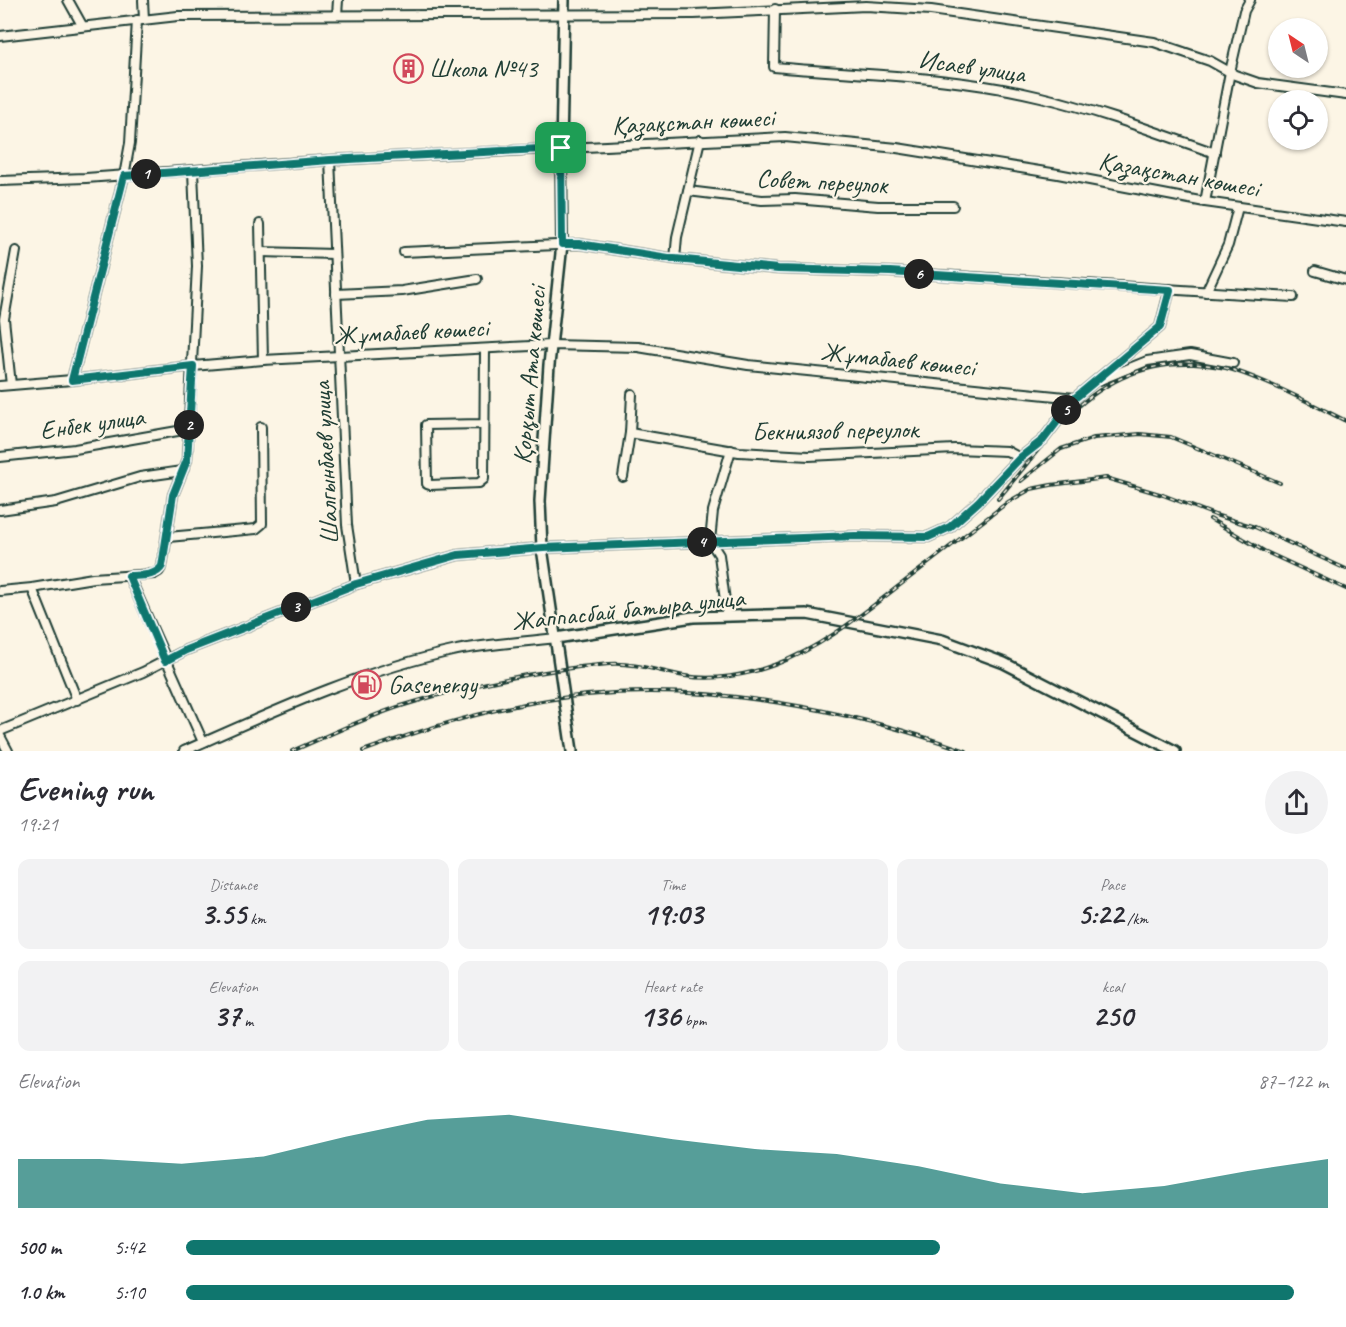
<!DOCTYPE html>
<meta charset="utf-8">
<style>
body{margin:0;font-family:Caveat,sans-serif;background:#f2f2f3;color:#2b2b33;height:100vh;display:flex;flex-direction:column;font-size:22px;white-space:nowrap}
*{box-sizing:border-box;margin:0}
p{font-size:20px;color:#7c7c81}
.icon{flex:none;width:33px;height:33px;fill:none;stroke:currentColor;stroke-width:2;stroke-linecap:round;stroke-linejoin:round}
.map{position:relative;height:751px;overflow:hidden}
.panel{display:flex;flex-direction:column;background:#fff;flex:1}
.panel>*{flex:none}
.needle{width:39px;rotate:325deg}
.buttons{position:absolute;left:1268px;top:18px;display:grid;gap:12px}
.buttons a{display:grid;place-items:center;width:60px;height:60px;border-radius:50%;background:#fff;box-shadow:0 2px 4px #0004;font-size:30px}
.pin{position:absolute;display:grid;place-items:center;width:51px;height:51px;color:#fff;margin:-26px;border-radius:12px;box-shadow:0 3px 9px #0006}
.km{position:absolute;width:30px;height:30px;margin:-15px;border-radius:50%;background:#222;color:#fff;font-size:16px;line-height:30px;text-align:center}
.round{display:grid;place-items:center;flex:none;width:63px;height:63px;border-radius:32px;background:#f2f2f3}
.head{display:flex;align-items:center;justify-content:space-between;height:102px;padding:0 18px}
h1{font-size:33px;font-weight:600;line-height:45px}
.stats{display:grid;grid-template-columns:repeat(3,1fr);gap:9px;height:102px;padding:6px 18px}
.stats div{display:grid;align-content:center;border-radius:12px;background:#f2f2f3;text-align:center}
.stats b{font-size:30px;font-weight:600}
.stats small{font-size:16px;font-weight:400}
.stats p{font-size:16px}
.chart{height:168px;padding:12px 18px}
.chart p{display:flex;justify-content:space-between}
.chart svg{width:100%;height:108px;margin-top:6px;fill:#0f766e;opacity:.7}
ul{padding:0 18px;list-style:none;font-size:20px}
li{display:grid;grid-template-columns:96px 72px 1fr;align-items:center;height:45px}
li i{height:15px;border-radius:8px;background:#0f766e}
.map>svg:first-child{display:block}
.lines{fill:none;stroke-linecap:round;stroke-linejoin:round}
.minor-casing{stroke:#1f3d34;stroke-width:12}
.major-casing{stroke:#1f3d34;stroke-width:14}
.minor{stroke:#fcf5e5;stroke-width:8}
.major{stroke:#fcf5e5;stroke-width:9}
.rail-casing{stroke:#1f3d34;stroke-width:4}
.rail{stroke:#fcf5e5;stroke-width:1.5;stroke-dasharray:4.5;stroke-linecap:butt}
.route-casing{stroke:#fff;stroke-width:12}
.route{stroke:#0f766e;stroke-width:8}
.labels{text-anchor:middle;stroke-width:4.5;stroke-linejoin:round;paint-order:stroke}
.street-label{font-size:26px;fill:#1f3d34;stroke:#fcf5e5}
.poi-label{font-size:26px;fill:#1f3d34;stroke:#fcf5e5;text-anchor:start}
</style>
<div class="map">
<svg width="1346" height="751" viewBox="0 0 1346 751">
<rect width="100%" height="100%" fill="#fcf5e5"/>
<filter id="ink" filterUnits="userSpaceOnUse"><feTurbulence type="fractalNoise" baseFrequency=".0167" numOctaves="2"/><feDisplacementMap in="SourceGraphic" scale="12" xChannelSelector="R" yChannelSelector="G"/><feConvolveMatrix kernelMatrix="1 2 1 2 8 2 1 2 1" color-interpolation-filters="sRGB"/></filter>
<g filter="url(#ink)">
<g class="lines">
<defs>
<g id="minor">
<polyline points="68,0 82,25"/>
<polyline points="143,0 144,19"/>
<path d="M 775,9 L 774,67 C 862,75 954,76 1041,97 C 1100,111 1158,133 1215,153"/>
<polyline points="337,15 338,0"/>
<polyline points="0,36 178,16 694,14 866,6 931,10 1154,42 1210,61 1235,75 1258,83 1346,95"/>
<polyline points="330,160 347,525 356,584"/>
<polyline points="0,181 86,178 330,160 785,137 897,148 1058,174 1205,202 1346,222"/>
<polyline points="688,191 762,200 795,199 878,206 953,206"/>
<polyline points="1205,202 1230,72 1244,11 1250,0"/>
<polyline points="260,224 263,360"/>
<polyline points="261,252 334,254"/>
<polyline points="404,252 579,244 675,259 778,269 890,272 1293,297"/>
<polyline points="675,259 677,237 700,140"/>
<polyline points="1315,271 1346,280"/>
<polyline points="1206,292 1228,245 1238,207"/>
<polyline points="336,294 402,291 477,279"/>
<polyline points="72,380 124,176 130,143 137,20"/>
<polyline points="1100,380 1147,361 1190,355 1233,363"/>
<polyline points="11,385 4,319 16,251"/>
<polyline points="0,386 72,380 193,366 263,360 551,345 638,347 748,365 1075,398"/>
<polyline points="484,424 426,425 427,484 430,485 479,483 484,479 485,349"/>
<polyline points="0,457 75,449 189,429"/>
<polyline points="1020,458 1043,440 1075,398 1160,327 1170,289"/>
<polyline points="623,477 630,433 632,394"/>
<polyline points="0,510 56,502 140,477 182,471"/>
<polyline points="168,537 256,529 262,524 261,427"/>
<polyline points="129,576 203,742"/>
<polyline points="32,588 77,700"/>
<polyline points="0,591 32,588 93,578 154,574 159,571 162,566 173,495 187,460 197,266 193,171"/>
<polyline points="727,616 719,555 710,541 713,511 731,450"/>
<polyline points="0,731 143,672 186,650 356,584 458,555 542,548 855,536 928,537 950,527 978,502 1020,458 1007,451 955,449 809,456 739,452 630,433"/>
<polyline points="0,736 8,751"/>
<path d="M 184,751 C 272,712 362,670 457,650 C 489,644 523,642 556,638"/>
</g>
<g id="major">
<polyline points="564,0 561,149 562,244 549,365 540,501 542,548 572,751"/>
<polyline points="556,638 693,617 807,614 942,640 1004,663 1175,751"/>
</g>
</defs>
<use href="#minor" class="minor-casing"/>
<use href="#major" class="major-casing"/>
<use href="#minor" class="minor"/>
<use href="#major" class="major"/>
<defs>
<g id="rail">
<polyline points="1021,481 1061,449 1094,438 1140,434 1171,437 1280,483"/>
<path d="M 998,499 C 1020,473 1040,446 1063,421 C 1099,384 1140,362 1193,364 C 1206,365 1220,366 1233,370 C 1272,383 1310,403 1346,421"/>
<polyline points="1210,519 1264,551 1346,589"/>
<path d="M 292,751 C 327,736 364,718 401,706 C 468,685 539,670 609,664 C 635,662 660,672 685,676 C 714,681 747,675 774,665 C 821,648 861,615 900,585 C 936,557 972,530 1008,502 L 1031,489 L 1051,485 L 1106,478 L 1163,495 L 1215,515 L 1255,527 L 1346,569"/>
<path d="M 363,751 C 435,725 510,702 587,695 C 712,683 848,709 966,751"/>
</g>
</defs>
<use href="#rail" class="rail-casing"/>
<use href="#rail" class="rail"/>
</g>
</g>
<g class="lines" filter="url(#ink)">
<defs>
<path id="route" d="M 561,148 L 562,244 L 579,244 L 675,259 L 778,269 L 890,272 L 1170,290 L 1160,327 L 1075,398 L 1043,440 L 1020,458 L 978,502 L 950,527 L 928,537 L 855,536 L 543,548 L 458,555 L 356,584 L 186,650 L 165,661 L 129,576 C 140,575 156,577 162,566 L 173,495 L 187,460 L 193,366 L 72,380 L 124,176 L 330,160 Z"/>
</defs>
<use href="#route" class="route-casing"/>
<use href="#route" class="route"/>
</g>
<defs>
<symbol id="building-ring" viewBox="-11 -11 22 22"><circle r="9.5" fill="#fcf5e5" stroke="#d1495b" stroke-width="1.5"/><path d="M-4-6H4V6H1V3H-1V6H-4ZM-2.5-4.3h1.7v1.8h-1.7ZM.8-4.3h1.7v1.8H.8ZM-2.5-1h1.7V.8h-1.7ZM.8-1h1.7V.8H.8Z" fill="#d1495b"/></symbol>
<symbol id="fuel-ring" viewBox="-11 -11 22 22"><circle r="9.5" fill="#fcf5e5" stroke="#d1495b" stroke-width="1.5"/><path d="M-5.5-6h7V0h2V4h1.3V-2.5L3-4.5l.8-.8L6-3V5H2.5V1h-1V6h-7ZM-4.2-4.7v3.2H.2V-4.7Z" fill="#d1495b"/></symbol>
</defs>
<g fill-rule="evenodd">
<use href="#building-ring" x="392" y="52" width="33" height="33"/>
<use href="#fuel-ring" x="350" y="668" width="33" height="33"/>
</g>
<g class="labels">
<g class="street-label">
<text transform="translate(972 66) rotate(8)" y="9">Исаев улица</text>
<text transform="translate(693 121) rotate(-3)" y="9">Қазақстан көшесі</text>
<text transform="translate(1179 174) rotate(10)" y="9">Қазақстан көшесі</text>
<text transform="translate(822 181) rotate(3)" y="9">Совет переулок</text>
<text transform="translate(411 331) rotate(-3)" y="9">Жұмабаев көшесі</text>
<text transform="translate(898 359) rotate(6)" y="9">Жұмабаев көшесі</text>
<text transform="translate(529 375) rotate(-85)" y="9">Қорқыт Ата көшесі</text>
<text transform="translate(92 423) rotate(-8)" y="9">Енбек улица</text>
<text transform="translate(835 430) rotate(-1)" y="9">Бекниязов переулок</text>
<text transform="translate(325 463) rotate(-93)" y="9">Шалгынбаев улица</text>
<text transform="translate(628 609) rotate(-6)" y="9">Жаппасбай батыра улица</text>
</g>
<g class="poi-label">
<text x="429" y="77">Школа №43</text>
<text x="388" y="693">Gasenergy</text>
</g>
</g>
</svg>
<div class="buttons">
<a><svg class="needle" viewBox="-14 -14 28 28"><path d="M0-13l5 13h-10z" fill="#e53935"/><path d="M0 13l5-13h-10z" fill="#7c7c81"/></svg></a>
<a><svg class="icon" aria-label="locate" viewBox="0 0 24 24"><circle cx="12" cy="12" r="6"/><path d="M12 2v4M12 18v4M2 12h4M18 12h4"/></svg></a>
</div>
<div class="pin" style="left:561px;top:148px;background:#1e9e55"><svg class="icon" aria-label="arrive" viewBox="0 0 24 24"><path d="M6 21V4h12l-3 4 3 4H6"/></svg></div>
<b class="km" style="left:146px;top:174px">1</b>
<b class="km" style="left:189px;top:425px">2</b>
<b class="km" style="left:296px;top:607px">3</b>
<b class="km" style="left:702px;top:542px">4</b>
<b class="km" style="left:1066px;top:410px">5</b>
<b class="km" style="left:919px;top:274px">6</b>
</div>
<section class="panel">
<div class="head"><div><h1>Evening run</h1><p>19:21</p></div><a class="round"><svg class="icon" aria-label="share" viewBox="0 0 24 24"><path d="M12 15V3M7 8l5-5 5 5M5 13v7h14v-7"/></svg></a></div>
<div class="stats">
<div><p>Distance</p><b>3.55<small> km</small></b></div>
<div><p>Time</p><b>19:03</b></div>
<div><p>Pace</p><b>5:22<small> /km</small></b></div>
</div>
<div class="stats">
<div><p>Elevation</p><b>37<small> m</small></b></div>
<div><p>Heart rate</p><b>136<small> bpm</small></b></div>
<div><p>kcal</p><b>250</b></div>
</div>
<div class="chart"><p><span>Elevation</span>87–122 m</p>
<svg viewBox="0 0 160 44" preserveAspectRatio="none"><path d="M0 44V24L10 24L20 26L30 23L40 15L50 8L60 6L70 11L80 16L90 20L100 22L110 27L120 34L130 38L140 35L150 29L160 24V44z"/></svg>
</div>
<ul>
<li><b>500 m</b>5:42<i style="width:66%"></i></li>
<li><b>1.0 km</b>5:10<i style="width:97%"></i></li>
</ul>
</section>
